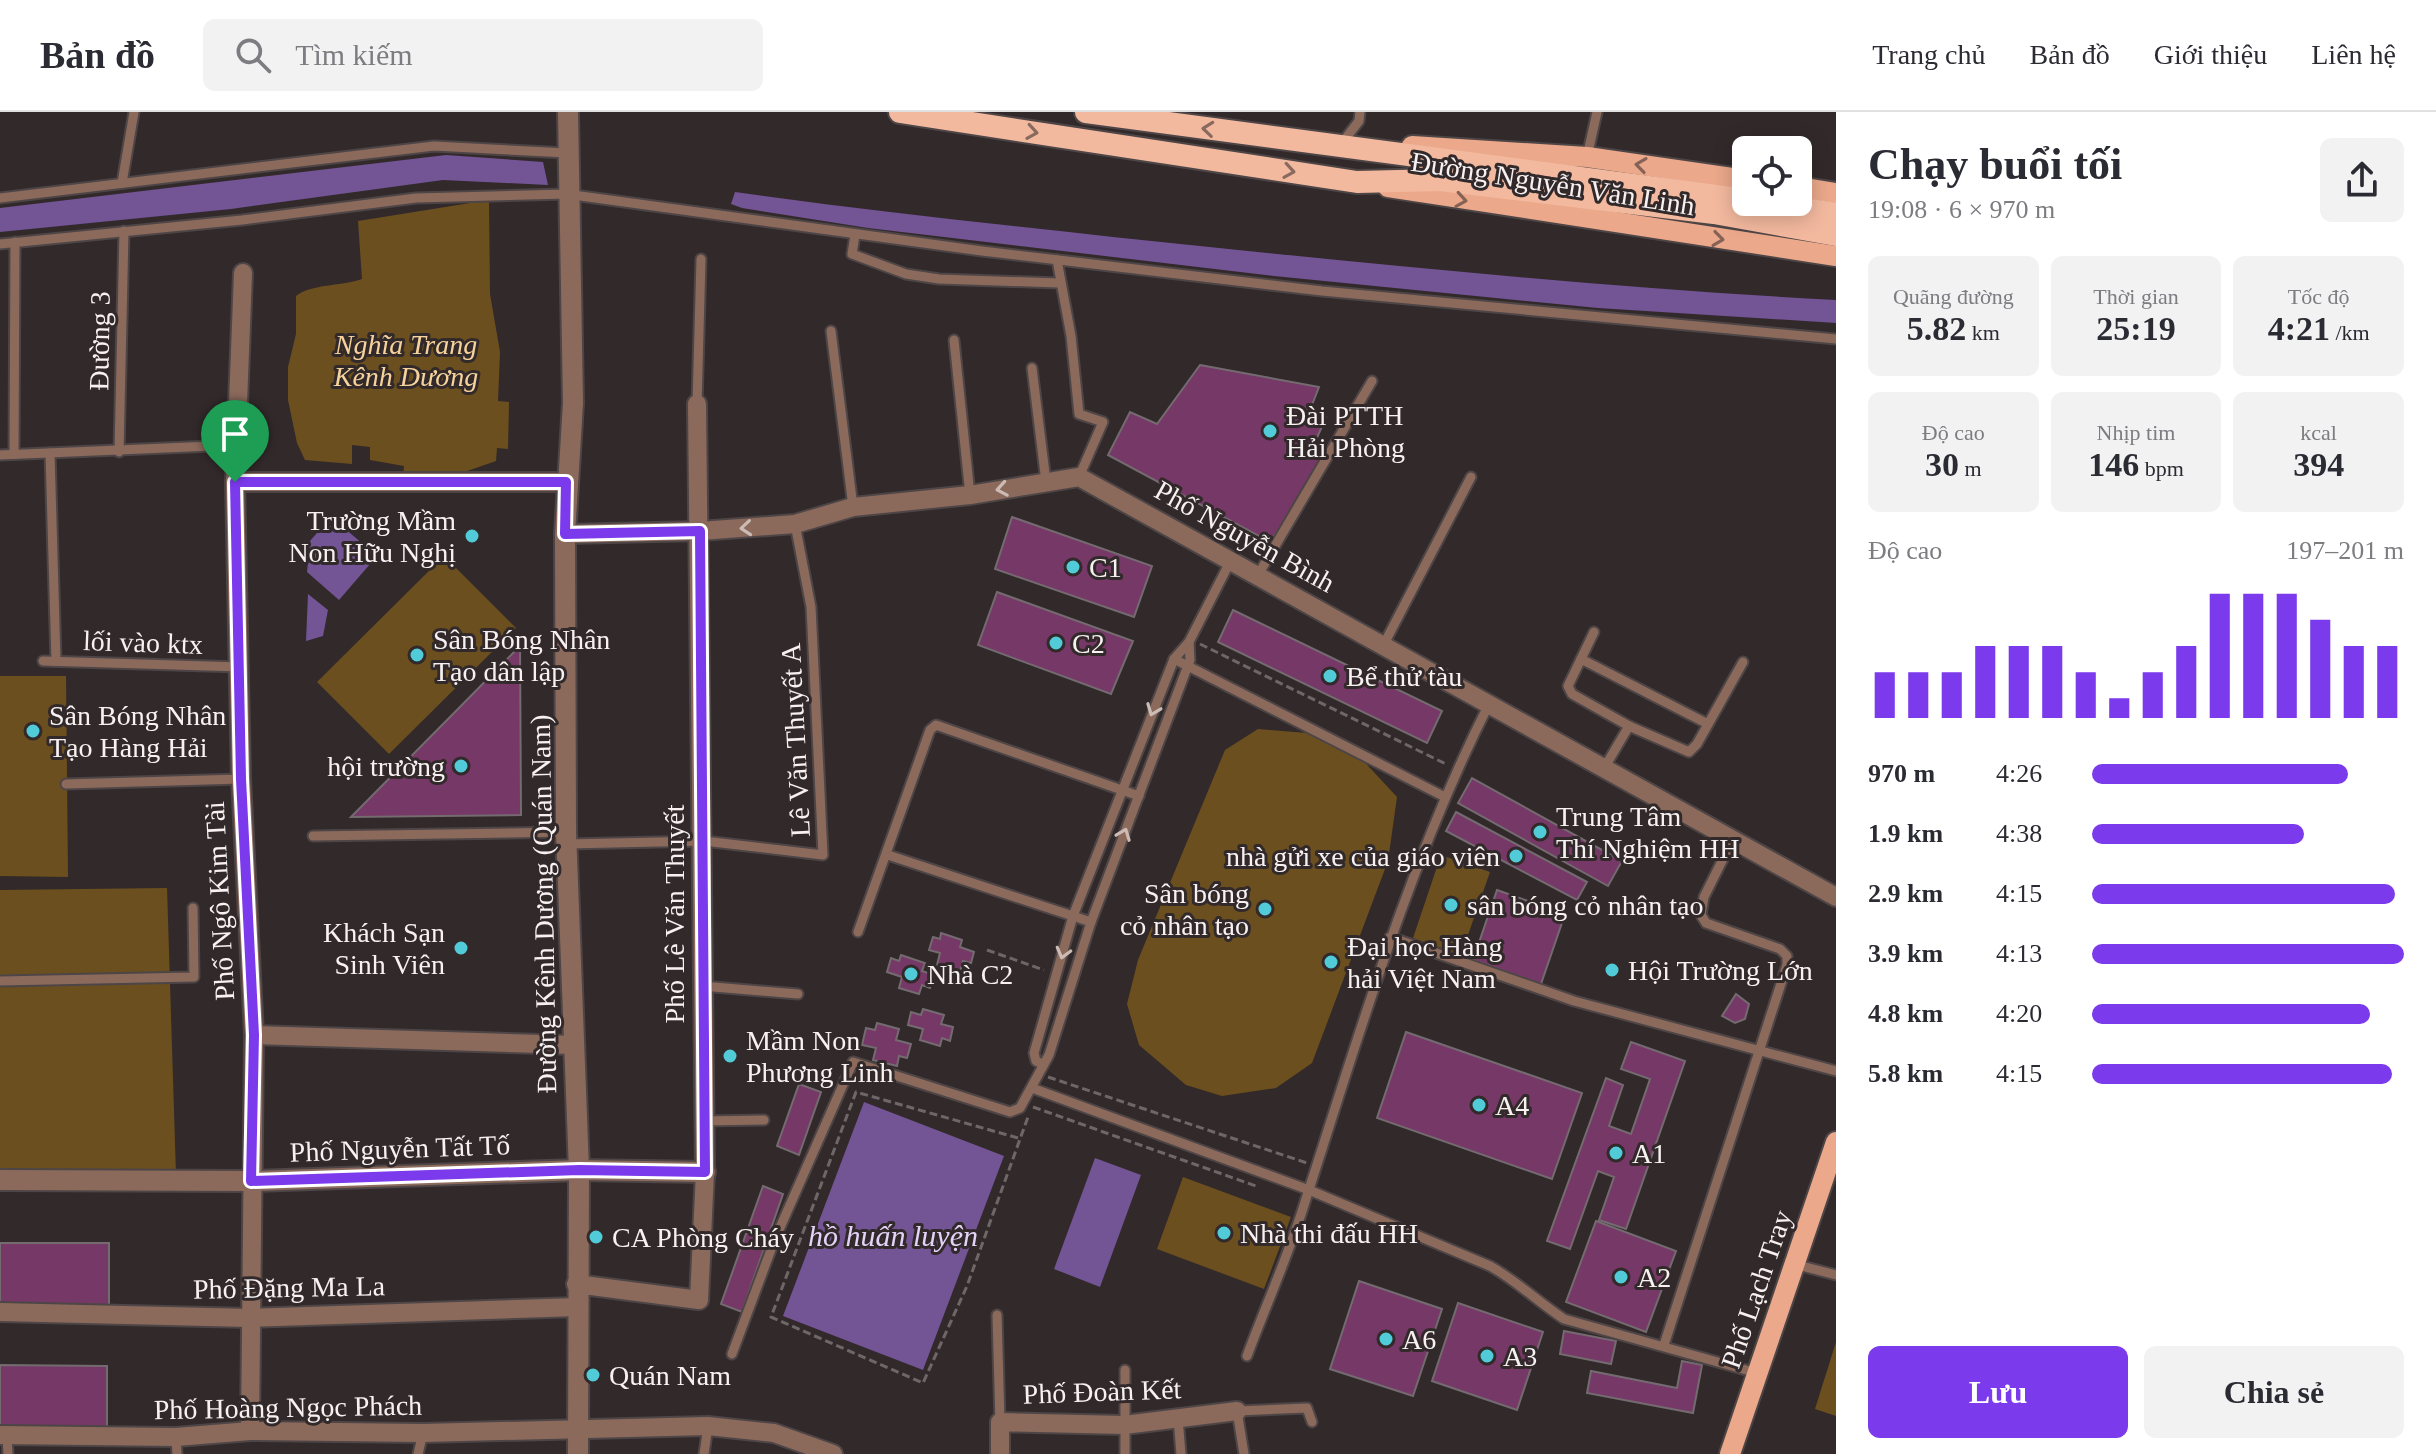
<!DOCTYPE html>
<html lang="vi">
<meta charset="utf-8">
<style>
body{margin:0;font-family:Georgia,serif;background:#f2f2f3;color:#2b2b33;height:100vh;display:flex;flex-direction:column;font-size:30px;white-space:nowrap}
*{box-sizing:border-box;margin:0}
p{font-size:26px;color:#7c7c81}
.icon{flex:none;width:44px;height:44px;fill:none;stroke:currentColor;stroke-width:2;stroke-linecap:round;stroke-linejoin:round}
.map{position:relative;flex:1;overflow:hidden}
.panel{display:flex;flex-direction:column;background:#fff;width:600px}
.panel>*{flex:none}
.controls{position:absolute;left:1732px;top:24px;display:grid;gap:16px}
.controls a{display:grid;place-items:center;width:80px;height:80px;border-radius:12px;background:#fff;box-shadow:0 4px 20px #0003;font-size:40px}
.pin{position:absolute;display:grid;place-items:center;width:68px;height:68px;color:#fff;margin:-82px -34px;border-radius:50% 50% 50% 0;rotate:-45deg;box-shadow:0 0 8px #0007}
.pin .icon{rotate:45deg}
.round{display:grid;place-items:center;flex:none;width:84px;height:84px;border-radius:12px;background:#f2f2f3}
.head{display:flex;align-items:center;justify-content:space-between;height:136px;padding:0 32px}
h1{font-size:44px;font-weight:800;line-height:60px}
.figures{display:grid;grid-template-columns:repeat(3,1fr);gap:12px;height:136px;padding:8px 32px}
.figures div{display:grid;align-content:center;border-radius:12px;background:#f2f2f3;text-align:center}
.figures b{font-size:34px;font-weight:800}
.figures small{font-size:22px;font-weight:400}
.figures p{font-size:22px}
.chart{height:224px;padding:16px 32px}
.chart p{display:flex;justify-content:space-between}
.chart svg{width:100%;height:144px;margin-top:8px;stroke:#7c3aed;stroke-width:6}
.primary-button{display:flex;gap:16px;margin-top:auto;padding:16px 32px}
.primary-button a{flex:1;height:92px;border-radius:12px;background:#7c3aed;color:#fff;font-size:32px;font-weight:800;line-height:92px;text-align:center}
.primary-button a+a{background:#f2f2f3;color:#2b2b33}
ul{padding:0 32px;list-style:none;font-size:26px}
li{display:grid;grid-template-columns:128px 96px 1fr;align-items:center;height:60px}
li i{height:20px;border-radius:10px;background:#7c3aed}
header{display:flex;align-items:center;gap:48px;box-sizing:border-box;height:112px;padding:0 40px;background:#fff;border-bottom:2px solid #e1e1e2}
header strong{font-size:38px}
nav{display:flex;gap:44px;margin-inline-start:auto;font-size:28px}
.search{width:560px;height:72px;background:#f2f2f3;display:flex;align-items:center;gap:20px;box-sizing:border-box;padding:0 28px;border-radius:12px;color:#7c7c81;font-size:30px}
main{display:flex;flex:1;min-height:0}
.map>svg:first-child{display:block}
.green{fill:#6c4f1f}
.water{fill:#735495}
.building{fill:#763866;stroke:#736b70;stroke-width:2}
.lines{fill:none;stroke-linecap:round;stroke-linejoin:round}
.service-casing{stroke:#4e4546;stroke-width:13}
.minor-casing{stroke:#4e4546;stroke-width:22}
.tertiary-casing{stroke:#4e4546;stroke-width:24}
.primary-casing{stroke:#4e4546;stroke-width:24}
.trunk-casing{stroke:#4e4546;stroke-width:26}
.path{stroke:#6f6767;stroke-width:3;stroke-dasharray:8 4;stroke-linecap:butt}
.service{stroke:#8b6a5c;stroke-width:9}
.minor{stroke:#8b6a5c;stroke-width:18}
.tertiary{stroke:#8b6a5c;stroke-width:20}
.primary{stroke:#eba88a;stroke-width:20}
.trunk{stroke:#f3b99f;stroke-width:22}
.oneway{stroke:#896a5f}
.oneway2{stroke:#856255}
.oneway3{stroke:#ccbbb5}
.route-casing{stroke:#fff;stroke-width:16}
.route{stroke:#7c3aed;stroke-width:10}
.poi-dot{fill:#52cbd8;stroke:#32292a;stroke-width:3}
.labels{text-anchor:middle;stroke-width:6;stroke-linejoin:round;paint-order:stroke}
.street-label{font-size:28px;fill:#f7f1f1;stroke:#32292a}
.park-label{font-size:28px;font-style:italic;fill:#f7d39c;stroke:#32292a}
.poi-label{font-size:28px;fill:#f7f1f1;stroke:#32292a;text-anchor:start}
.water-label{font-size:30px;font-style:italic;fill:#e4d3f9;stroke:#32292a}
</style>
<header>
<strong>Bản đồ</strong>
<div class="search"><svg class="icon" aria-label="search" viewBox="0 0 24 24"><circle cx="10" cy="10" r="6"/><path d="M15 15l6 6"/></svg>Tìm kiếm</div>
<nav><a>Trang chủ</a><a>Bản đồ</a><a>Giới thiệu</a><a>Liên hệ</a></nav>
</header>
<main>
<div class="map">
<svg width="1836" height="1342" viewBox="0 0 1836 1342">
<rect width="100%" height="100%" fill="#32292a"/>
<g class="green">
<path d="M 489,88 L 490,182 L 500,240 L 498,289 L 509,290 L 508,337 L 497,336 L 496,349 L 444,367 L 403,367 L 404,354 L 370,348 L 370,335 L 352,333 L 352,352 L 305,348 L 297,331 L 288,288 L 288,255 L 296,222 L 296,184 C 311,172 342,174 362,167 L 358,109 Z"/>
<polygon points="444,444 516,516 389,642 317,570"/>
<polygon points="0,564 66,564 68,765 0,764"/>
<polygon points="1258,617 1307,621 1358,643 1397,685 1388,749 1312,951 1276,976 1222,984 1186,973 1139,933 1127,892 1138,848 1225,638"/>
<polygon points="1441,743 1490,760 1461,843 1413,826"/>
<polygon points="167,776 176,1063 0,1056 0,778"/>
<polygon points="1183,1065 1291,1105 1264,1177 1157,1137"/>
<polygon points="1836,1230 1836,1304 1815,1297"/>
</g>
<g class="water">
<polygon points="446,43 543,50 548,73 443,68 231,97 0,120 0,96"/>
<path d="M 735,80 C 861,98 987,111 1113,125 C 1354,150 1594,175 1836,188 L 1836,211 L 1598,196 L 1274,164 L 868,116 L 742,96 L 731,92 Z"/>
<polygon points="323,414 343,415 377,444 339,488 307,460 310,429"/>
<polygon points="308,482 328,498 323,524 306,529"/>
<polygon points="864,990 1004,1044 923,1258 783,1204"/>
<polygon points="1095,1046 1141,1063 1100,1175 1054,1157"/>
</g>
<g class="building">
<polygon points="1200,253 1319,275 1310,298 1326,305 1313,335 1326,341 1307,377 1270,430 1108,343 1130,300 1157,312"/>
<polygon points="1012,405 1152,454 1134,505 995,457"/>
<polygon points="997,480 1133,529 1111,582 978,533"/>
<polygon points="1233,498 1442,599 1427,631 1218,530"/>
<polygon points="520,534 521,703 351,705 451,604"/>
<polygon points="1472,666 1622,749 1608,774 1458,691"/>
<polygon points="1456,700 1587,770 1577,788 1446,719"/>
<polygon points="1497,778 1565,802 1541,872 1473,848"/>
<polygon points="941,821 962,828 960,835 974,840 971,851 963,849 960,860 937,853 940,841 929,838 933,825 940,827"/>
<polygon points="901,843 925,851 922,859 934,863 930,876 922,873 919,882 899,876 902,865 887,860 891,846 899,849"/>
<polygon points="1736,882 1749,892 1745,907 1735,911 1722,904"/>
<polygon points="923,897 944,903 941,912 953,915 950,929 942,926 940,934 920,928 923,917 908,913 911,900 921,903"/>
<polygon points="877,911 899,917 896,928 911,932 907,946 899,944 897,954 873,948 876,936 862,933 866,916 875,918"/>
<polygon points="1406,920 1582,981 1552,1067 1377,1006"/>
<polygon points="1631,930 1685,949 1626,1117 1599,1108 1614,1065 1598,1059 1570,1137 1547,1129 1606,966 1623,973 1609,1014 1631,1022 1650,967 1621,957"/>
<polygon points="799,972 821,980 799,1043 777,1034"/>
<polygon points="763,1074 783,1082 742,1200 721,1192"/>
<polygon points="1596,1109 1676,1139 1646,1220 1566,1190"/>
<polygon points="0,1131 109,1131 109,1193 0,1194"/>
<polygon points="1359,1169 1442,1197 1413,1284 1330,1257"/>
<polygon points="1458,1191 1543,1220 1517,1298 1432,1269"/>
<polygon points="1564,1219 1616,1229 1611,1252 1560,1242"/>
<polygon points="1682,1249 1702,1253 1693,1301 1587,1281 1591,1259 1677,1276"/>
<polygon points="0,1253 107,1254 107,1318 0,1317"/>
</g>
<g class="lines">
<defs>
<g id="service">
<polyline points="1342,31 1359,9 1360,0"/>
<polyline points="1587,45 1597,0"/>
<polyline points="122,71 134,0"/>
<polyline points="0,86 434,34 567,41"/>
<polyline points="855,123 852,142 906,162 939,167 1059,171"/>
<polyline points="0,132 242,108 416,86 566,82 982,139 1322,179 1836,227"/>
<polyline points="1057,148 1071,224 1079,302 1103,310 1079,365"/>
<polyline points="831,219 853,395"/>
<polyline points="954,228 970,383"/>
<polyline points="1032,256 1046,370"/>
<polyline points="697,292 701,147"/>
<polyline points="119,340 124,119"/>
<polyline points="50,341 56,549"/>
<polyline points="14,342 15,130"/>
<polyline points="0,343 236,333"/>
<polyline points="1258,463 1372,269"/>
<polyline points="1594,520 1568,574 1572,582 1629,614"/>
<polyline points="1384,532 1471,365"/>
<polyline points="1174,547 1445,685"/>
<polyline points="1581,547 1708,612"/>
<polyline points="43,549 241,555"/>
<polyline points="1603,658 1629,614 1689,640 1697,632 1743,550"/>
<polyline points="66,672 241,667"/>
<polyline points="313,724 566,720"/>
<polyline points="567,732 704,729 823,743 811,495 795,412"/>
<polyline points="888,743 1091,810"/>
<polyline points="858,820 930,618 936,613 1139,684"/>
<polyline points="1390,825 1574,889 1836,959"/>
<polyline points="0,869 194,865 193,796"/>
<polyline points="702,874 798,882"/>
<polyline points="1042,952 1036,949 1034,941 1073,804 1174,547 1189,530 1231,448"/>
<path d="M 1032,976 L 1309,1078 L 1490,1154 C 1517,1169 1538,1190 1564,1207 L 1757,1261"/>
<polyline points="702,1009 764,1008"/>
<polyline points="1794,1152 1836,1163"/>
<polyline points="997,1203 1000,1310"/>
<polyline points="1664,1233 1787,853 1787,844 1780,837 1706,811 1701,803 1704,785 1732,729"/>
<polyline points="732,1242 775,1127 853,950 1010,1000 1020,996 1049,943 1091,810 1190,548 1189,530"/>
<path d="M 1247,1244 C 1266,1193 1289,1142 1305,1090 C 1360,920 1409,750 1490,590"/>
<polyline points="1178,1306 1181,1342"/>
<polyline points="7,1324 8,1342"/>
<polyline points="176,1325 177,1342"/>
<polyline points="418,1342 423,1321"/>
<polyline points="704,1342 708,1314"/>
<polyline points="1125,1342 1125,1258"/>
<polyline points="1244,1342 1237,1299 1307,1296 1312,1310"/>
</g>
<g id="minor">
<polyline points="243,161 235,370 241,667 254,923 250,1319"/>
<polyline points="235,370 566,370"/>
<polyline points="565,422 700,419 795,412 853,395 970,383 1079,365 1836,785"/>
<polyline points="254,923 573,933"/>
<polyline points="576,1172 699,1188 705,1060 697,292"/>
<polyline points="0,1200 250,1206 578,1195"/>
<polyline points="0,1323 176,1325 250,1319 423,1321 708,1314 774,1321 833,1342"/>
<polyline points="1000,1342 1000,1310 1124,1313 1237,1299"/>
</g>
<g id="tertiary">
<polyline points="568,0 573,291 565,422 566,720 579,1058 578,1342"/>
<polyline points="0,1068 251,1069 579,1058 705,1060"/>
</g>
<g id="primary">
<polyline points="1412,34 1587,45 1746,68"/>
<polyline points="1388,75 1836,144"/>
<polyline points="1798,75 1836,81"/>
<polyline points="1730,1342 1836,1030"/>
</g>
<g id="trunk">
<polyline points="900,0 1357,70 1440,68 1714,101 1836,123"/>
<polyline points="1086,0 1746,88"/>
<polyline points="1759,90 1836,102"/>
</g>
</defs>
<use href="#service" class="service-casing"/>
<use href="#minor" class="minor-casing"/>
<use href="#tertiary" class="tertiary-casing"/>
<use href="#primary" class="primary-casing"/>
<use href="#trunk" class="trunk-casing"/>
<g class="path">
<polyline points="1200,532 1448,653"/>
<polyline points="987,838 1044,858"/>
<polyline points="1048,965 1307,1051"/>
<polyline points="1033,995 1256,1074"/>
<polyline points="1018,1026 856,980 771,1205 923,1271 967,1174 1028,1005"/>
</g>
<use href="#service" class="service"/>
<use href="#minor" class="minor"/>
<use href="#tertiary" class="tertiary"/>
<use href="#primary" class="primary"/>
<use href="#trunk" class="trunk"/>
</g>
<defs><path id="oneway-chevron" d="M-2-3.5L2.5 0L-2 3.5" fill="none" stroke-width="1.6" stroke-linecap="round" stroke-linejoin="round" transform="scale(2)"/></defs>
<g class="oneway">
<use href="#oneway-chevron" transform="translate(1208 17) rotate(-174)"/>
<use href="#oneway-chevron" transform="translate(1032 20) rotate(9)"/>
<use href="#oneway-chevron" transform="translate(1289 59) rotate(9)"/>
</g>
<g class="oneway2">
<use href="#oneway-chevron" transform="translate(1641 53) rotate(-172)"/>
<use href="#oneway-chevron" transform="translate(1461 88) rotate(9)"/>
<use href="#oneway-chevron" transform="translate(1718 127) rotate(8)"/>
</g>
<g class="oneway3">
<use href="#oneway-chevron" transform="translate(1002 377) rotate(170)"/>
<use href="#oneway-chevron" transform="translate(746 416) rotate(175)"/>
<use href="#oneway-chevron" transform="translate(1153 598) rotate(111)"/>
<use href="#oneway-chevron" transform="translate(1124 722) rotate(-69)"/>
<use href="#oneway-chevron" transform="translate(1063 841) rotate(105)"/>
</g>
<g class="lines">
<defs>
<polygon id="route" points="235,370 566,370 565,422 700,419 705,1060 579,1058 251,1069 254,923 241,667"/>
</defs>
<use href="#route" class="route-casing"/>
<use href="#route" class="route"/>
</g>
<g class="poi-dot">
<circle cx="1270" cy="319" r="8"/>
<circle cx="472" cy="424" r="8"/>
<circle cx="1073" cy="455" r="8"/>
<circle cx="1056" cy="531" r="8"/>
<circle cx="417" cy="543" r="8"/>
<circle cx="1330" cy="564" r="8"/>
<circle cx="33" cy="619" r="8"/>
<circle cx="461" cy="654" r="8"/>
<circle cx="1540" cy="720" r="8"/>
<circle cx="1516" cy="744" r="8"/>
<circle cx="1451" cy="793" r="8"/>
<circle cx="1265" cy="797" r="8"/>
<circle cx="461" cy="836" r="8"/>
<circle cx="1331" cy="850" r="8"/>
<circle cx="1612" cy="858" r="8"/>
<circle cx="911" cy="862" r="8"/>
<circle cx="730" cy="944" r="8"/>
<circle cx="1479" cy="993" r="8"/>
<circle cx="1616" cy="1041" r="8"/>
<circle cx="1224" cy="1121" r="8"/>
<circle cx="596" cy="1125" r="8"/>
<circle cx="1621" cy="1165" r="8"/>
<circle cx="1386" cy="1227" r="8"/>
<circle cx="1487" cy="1244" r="8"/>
<circle cx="593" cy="1263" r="8"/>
</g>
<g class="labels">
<g class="street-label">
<text transform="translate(1553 71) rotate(9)" y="10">Đường Nguyễn Văn Linh</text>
<text transform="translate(99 229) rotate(-89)" y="10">Đường 3</text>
<text transform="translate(1245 424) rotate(29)" y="10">Phố Nguyễn Bình</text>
<text transform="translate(143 530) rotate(2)" y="10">lối vào ktx</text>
<text transform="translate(795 628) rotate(-93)" y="10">Lê Văn Thuyết A</text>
<text transform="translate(219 789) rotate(-93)" y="10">Phố Ngô Kim Tài</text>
<text transform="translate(543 792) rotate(-91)" y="10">Đường Kênh Dương (Quán Nam)</text>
<text transform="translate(674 802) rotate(-90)" y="10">Phố Lê Văn Thuyết</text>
<text transform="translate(400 1036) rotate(-2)" y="10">Phố Nguyễn Tất Tố</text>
<text transform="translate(289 1175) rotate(-1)" y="10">Phố Đặng Ma La</text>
<text transform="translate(1756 1177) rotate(-71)" y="10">Phố Lạch Tray</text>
<text transform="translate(1102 1279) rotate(-2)" y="10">Phố Đoàn Kết</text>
<text transform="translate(288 1295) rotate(-1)" y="10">Phố Hoàng Ngọc Phách</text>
</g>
<g class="park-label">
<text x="406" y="242">Nghĩa Trang<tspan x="406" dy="32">Kênh Dương</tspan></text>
</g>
<g class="poi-label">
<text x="1286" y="313">Đài PTTH<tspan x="1286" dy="32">Hải Phòng</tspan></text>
<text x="456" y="418" text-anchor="end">Trường Mầm<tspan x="456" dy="32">Non Hữu Nghị</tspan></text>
<text x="1089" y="465">C1</text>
<text x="433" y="537">Sân Bóng Nhân<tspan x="433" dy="32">Tạo dân lập</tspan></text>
<text x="1072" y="541">C2</text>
<text x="1346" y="574">Bể thử tàu</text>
<text x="49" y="613">Sân Bóng Nhân<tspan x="49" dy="32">Tạo Hàng Hải</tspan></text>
<text x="445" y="664" text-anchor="end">hội trường</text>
<text x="1556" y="714">Trung Tâm<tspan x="1556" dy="32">Thí Nghiệm HH</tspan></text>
<text x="1500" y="754" text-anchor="end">nhà gửi xe của giáo viên</text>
<text x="1249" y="791" text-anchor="end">Sân bóng<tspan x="1249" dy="32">cỏ nhân tạo</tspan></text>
<text x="1467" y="803">sân bóng cỏ nhân tạo</text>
<text x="445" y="830" text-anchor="end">Khách Sạn<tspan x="445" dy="32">Sinh Viên</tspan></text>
<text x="1347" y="844">Đại học Hàng<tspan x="1347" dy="32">hải Việt Nam</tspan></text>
<text x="1628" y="868">Hội Trường Lớn</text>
<text x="927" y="872">Nhà C2</text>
<text x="746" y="938">Mầm Non<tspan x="746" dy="32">Phương Linh</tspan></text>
<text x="1495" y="1003">A4</text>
<text x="1632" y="1051">A1</text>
<text x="1240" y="1131">Nhà thi đấu HH</text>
<text x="612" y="1135">CA Phòng Cháy</text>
<text x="1637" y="1175">A2</text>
<text x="1402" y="1237">A6</text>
<text x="1503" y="1254">A3</text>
<text x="609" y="1273">Quán Nam</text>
</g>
<g class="water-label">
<text x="893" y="1134">hồ huấn luyện</text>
</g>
</g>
</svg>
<div class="controls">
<a><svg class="icon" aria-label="locate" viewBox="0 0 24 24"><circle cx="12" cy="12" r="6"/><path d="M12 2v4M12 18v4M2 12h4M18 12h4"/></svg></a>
</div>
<div class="pin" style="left:235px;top:370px;background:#1e9e55"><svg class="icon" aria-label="arrive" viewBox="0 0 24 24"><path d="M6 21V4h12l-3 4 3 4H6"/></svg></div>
</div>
<section class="panel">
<div class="head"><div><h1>Chạy buổi tối</h1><p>19:08 · 6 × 970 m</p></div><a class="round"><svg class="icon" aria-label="share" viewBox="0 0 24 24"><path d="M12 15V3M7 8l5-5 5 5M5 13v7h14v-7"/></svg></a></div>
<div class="figures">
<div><p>Quãng đường</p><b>5.82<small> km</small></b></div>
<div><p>Thời gian</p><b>25:19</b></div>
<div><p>Tốc độ</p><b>4:21<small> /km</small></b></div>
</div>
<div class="figures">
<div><p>Độ cao</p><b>30<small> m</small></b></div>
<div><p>Nhịp tim</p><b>146<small> bpm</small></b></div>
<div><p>kcal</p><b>394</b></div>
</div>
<div class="chart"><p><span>Độ cao</span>197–201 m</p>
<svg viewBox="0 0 160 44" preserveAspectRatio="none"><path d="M5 44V30M15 44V30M25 44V30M35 44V22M45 44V22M55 44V22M65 44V30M75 44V38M85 44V30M95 44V22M105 44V6M115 44V6M125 44V6M135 44V14M145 44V22M155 44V22"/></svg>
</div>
<ul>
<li><b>970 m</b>4:26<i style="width:82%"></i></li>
<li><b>1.9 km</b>4:38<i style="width:68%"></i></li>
<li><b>2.9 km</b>4:15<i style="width:97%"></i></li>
<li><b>3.9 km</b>4:13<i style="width:100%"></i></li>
<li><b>4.8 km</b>4:20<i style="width:89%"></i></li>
<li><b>5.8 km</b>4:15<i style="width:96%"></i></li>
</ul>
<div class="primary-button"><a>Lưu</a><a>Chia sẻ</a></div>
</section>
</main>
